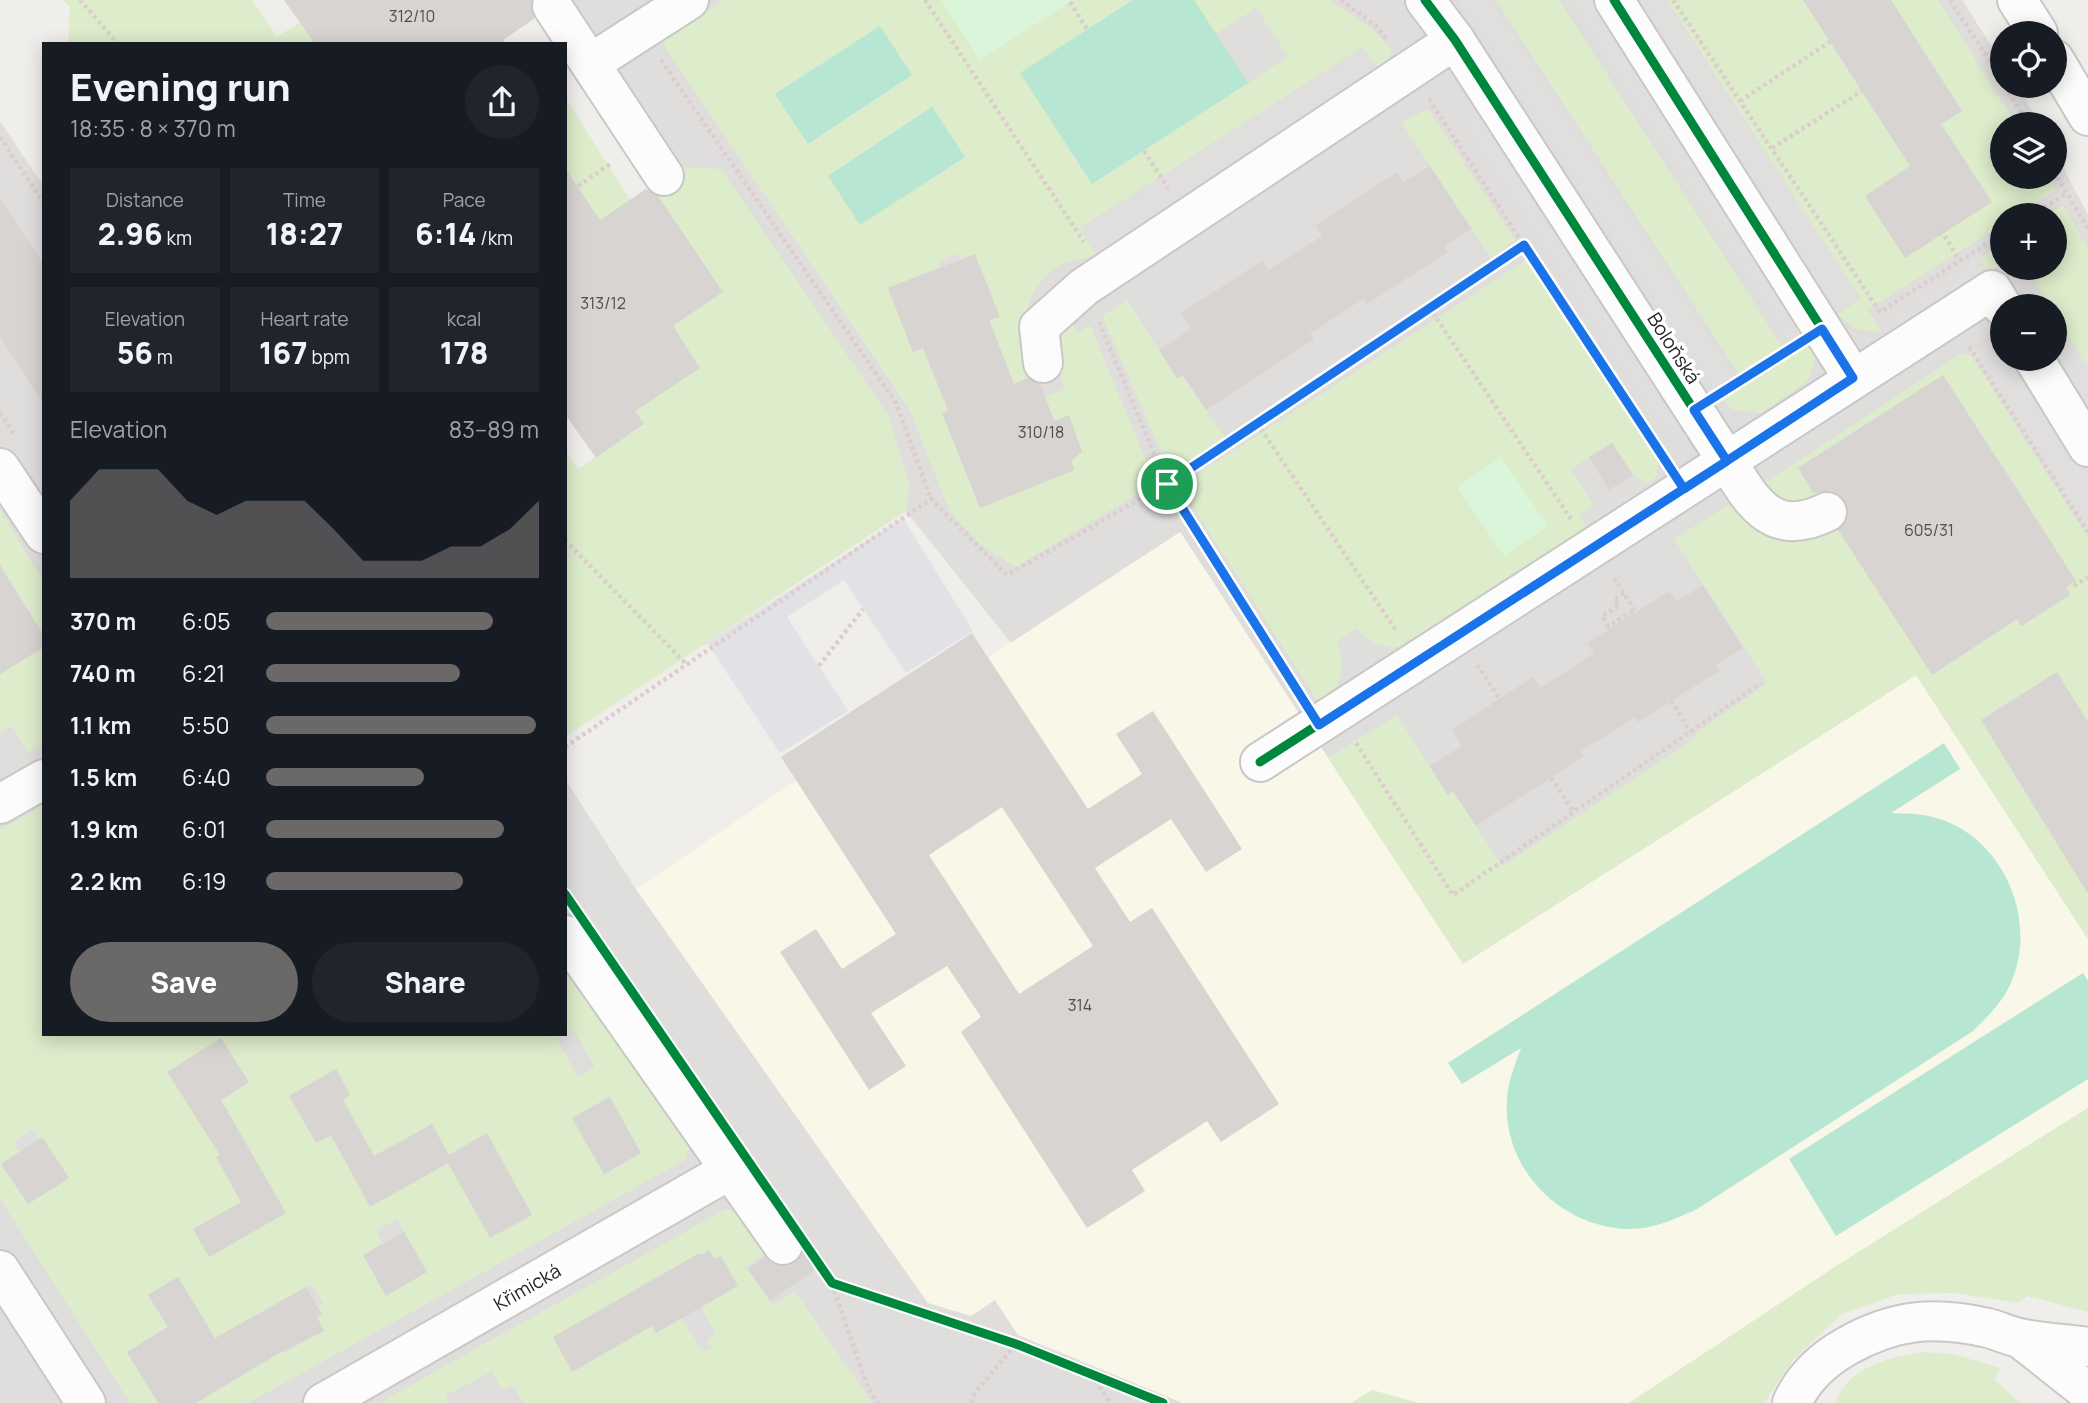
<!DOCTYPE html>
<meta charset="utf-8">
<style>
body{margin:0;font-family:Manrope,sans-serif;background:#20242c;color:#f1f3f6;height:100vh;display:flex;flex-direction:column;font-size:26px;white-space:nowrap}
*{box-sizing:border-box;margin:0}
p{font-size:23px;color:#9ea1a6}
.icon{flex:none;width:38px;height:38px;fill:none;stroke:currentColor;stroke-width:2;stroke-linecap:round;stroke-linejoin:round}
.map{position:relative;flex:1;overflow:hidden}
.panel{position:absolute;left:42px;top:42px;width:525px;height:994px;display:flex;flex-direction:column;background:#171b24;border-radius:0px;box-shadow:0 4px 18px #0003}
.panel>*{flex:none}
.tools{position:absolute;left:1990px;top:21px;display:grid;gap:14px}
.tools a{display:grid;place-items:center;width:77px;height:77px;border-radius:50%;background:#171b24;box-shadow:0 4px 18px #0003;font-size:35px}
.pin{position:absolute;display:grid;place-items:center;width:60px;height:60px;color:#fff;margin:-30px;border:4px solid #fff;border-radius:50%;box-shadow:0 2px 7px #0007}
.round{display:grid;place-items:center;flex:none;width:74px;height:74px;border-radius:37px;background:#20242c}
.summary{display:flex;align-items:center;justify-content:space-between;height:119px;padding:0 28px}
h1{font-size:38px;font-weight:800;line-height:52px}
.metrics{display:grid;grid-template-columns:repeat(3,1fr);gap:10px;height:119px;padding:7px 28px}
.metrics div{display:grid;align-content:center;border-radius:0px;background:#20242c;text-align:center}
.metrics b{font-size:30px;font-weight:800}
.metrics small{font-size:19px;font-weight:400}
.metrics p{font-size:19px}
.chart{height:196px;padding:14px 28px}
.chart p{display:flex;justify-content:space-between}
.chart svg{width:100%;height:126px;margin-top:7px;fill:#6a6968;opacity:.7}
.button{display:flex;gap:14px;margin-top:auto;padding:14px 28px}
.button a{flex:1;height:80px;border-radius:42px;background:#6a6968;color:#fff;font-size:28px;font-weight:800;line-height:80px;text-align:center}
.button a+a{background:#20242c;color:#f1f3f6}
ul{padding:0 28px;list-style:none;font-size:23px}
li{display:grid;grid-template-columns:112px 84px 1fr;align-items:center;height:52px}
li i{height:18px;border-radius:9px;background:#6a6968}
.map>svg:first-child{display:block}
.residential{fill:#dfdedc;fill-rule:evenodd}
.education{fill:#f8f7e8}
.grass{fill:#ddeccb;fill-rule:evenodd}
.park{fill:#daf5da}
.pitch{fill:#b7e6d2}
.parking{fill:#e0dfde}
.plaza{fill:#e2e1e5}
.building{fill:#d7d4d2;fill-rule:evenodd}
.lines{fill:none;stroke-linecap:round;stroke-linejoin:round}
.minor-casing{stroke:#c9c8c7;stroke-width:42}
.path{stroke:#dccecd;stroke-width:4.5;stroke-dasharray:3.5 3.5;stroke-linecap:butt}
.minor{stroke:#fdfcfc;stroke-width:38}
.cycleway-casing{stroke:#fff;stroke-width:13}
.cycleway{stroke:#00873e;stroke-width:9}
.route-casing{stroke:#fff;stroke-width:14}
.route{stroke:#1a73e8;stroke-width:9}
.labels{text-anchor:middle;stroke-width:7;stroke-linejoin:round;paint-order:stroke}
.number-label{font-size:16px;fill:#4f4e4e}
.street-label{font-size:19px;fill:#222;stroke:#fff}
</style>
<div class="map">
<svg width="2088" height="1403" viewBox="0 0 2088 1403">
<rect width="100%" height="100%" fill="#f0eeeb"/>
<g class="residential">
<path d="M 567,0 L 1962,0 L 2002,62 L 2002,86 L 2017,86 L 2040,124 L 2002,124 L 2002,177 L 2054,177 L 2055,152 L 2088,215 L 2088,939 L 1916,675 L 1463,964 L 1181,533 L 1011,643 L 906,511 L 909,482 L 677,167 ZM 2002,215 L 2054,215 L 2054,268 L 2002,268 ZM 2002,306 L 2054,306 L 2054,359 L 2002,359 Z"/>
<polygon points="0,121 44,187 44,1034 565,1034 565,779 636,889 928,1303 995,1300 1018,1335 1183,1403 0,1403"/>
</g>
<polygon class="education" points="1180,532 1463,964 1916,675 2088,939 2088,1108 1844,1261 1629,1403 1419,1403 1372,1390 1351,1403 1183,1403 1018,1335 995,1300 971,1316 928,1303 636,889 797,780 781,757 809,738 972,633 989,657"/>
<g class="grass">
<polygon points="63,0 252,0 277,37 300,22 315,44 68,44 70,7"/>
<path d="M 724,0 L 1330,0 L 1372,29 L 1393,51 L 1379,69 L 1363,47 L 1080,228 L 1096,255 C 1086,259 1074,259 1064,263 C 1041,272 1022,306 1025,332 C 1026,346 1033,361 1037,375 L 1014,384 L 989,320 L 1000,317 L 958,254 L 939,261 L 940,267 L 888,288 L 913,352 L 930,344 L 933,373 L 948,410 L 942,413 L 980,508 L 1074,470 L 1071,461 L 1082,452 L 1069,416 L 1055,421 L 1045,397 L 1065,389 L 1051,347 L 1070,318 L 1077,333 L 1090,325 L 1154,480 L 1149,487 L 1016,567 L 980,544 L 950,512 L 910,411 L 661,41 ZM 1256,8 L 1288,56 L 1248,83 L 1216,34 Z"/>
<polygon points="1496,0 1559,0 1787,354 1814,337 1816,357 1807,382 1761,413 1734,410 1719,398 1744,382"/>
<path d="M 1667,0 L 1803,0 L 1920,166 L 1899,174 L 1865,196 L 1905,258 L 1992,202 L 1941,124 L 1962,110 L 1886,0 L 1938,0 L 2016,124 L 2002,124 L 2002,177 L 2048,177 L 2056,190 L 2016,215 L 2002,215 L 2002,224 L 1868,310 L 1882,332 C 1863,332 1851,329 1838,314 L 1860,299 Z"/>
<polygon points="565,97 630,200 600,220 591,206 577,197 582,193 574,180 565,185"/>
<polygon points="1428,109 1515,240 1491,258 1401,122"/>
<polygon points="677,167 721,169 888,415 909,482 906,511 565,737 565,451 578,469 644,425 627,398 700,368 672,327 723,292 651,186"/>
<polygon points="2063,205 2088,249 2088,368 2055,314 2054,306 2050,306 2026,268 2054,268 2054,215 2047,215"/>
<polygon points="2002,244 2002,263 1988,272 1979,258"/>
<path d="M 1528,259 L 1659,461 L 1656,477 L 1648,484 L 1633,475 L 1612,443 L 1571,469 L 1594,506 L 1579,515 L 1589,530 L 1405,647 C 1382,649 1372,644 1356,629 L 1337,641 C 1346,666 1344,688 1319,703 L 1186,496 L 1187,485 L 1194,477 Z"/>
<polygon points="1127,300 1177,378 1182,375 1226,439 1184,466 1166,463 1102,316"/>
<path d="M 1960,354 L 1971,355 L 2088,537 L 2088,939 L 1916,675 L 1463,964 L 1328,758 L 1397,715 L 1447,794 L 1453,791 L 1502,866 L 1690,742 L 1699,731 L 1767,683 L 1674,539 L 1797,462 ZM 1914,393 L 2005,469 L 2076,581 L 2066,587 L 2070,595 L 2022,626 L 2017,619 L 1932,674 L 1798,468 Z"/>
<polygon points="0,510 44,582 44,636 0,565"/>
<polygon points="44,647 44,744 28,753 12,726 0,733 0,674"/>
<path d="M 44,805 L 44,1034 L 562,1034 L 556,1038 L 578,1077 L 595,1067 L 573,1029 L 565,1032 L 565,960 L 691,1142 L 685,1160 L 248,1403 L 196,1403 L 236,1378 L 178,1277 L 148,1295 L 168,1327 L 127,1352 L 158,1403 L 130,1403 L 0,1199 L 0,830 ZM 221,1038 L 249,1082 L 196,1116 L 168,1072 ZM 336,1069 L 350,1095 L 343,1100 L 355,1121 L 334,1139 L 327,1137 L 316,1143 ZM 610,1097 L 641,1153 L 605,1174 L 573,1119 ZM 33,1129 L 39,1140 L 43,1138 L 69,1178 L 28,1204 L 19,1152 L 14,1142 ZM 487,1134 L 532,1215 L 490,1238 L 475,1187 L 455,1151 ZM 244,1141 L 285,1213 L 209,1257 L 193,1229 L 241,1202 L 216,1157 ZM 397,1219 L 427,1272 L 386,1295 L 363,1256 L 383,1244 L 376,1231 ZM 312,1284 L 323,1303 L 318,1307 L 322,1314 L 317,1317 L 324,1331 L 282,1354 L 259,1314 Z"/>
<polygon points="2088,1108 2088,1312 2027,1296 2019,1303 1955,1293 1899,1294 1842,1314 1793,1360 1764,1403 1629,1403 1844,1261"/>
<path d="M 726,1209 L 740,1212 L 768,1251 L 746,1267 L 773,1305 L 795,1291 L 872,1403 L 523,1403 L 513,1385 L 502,1390 L 492,1371 L 445,1396 L 449,1403 L 379,1403 ZM 700,1253 L 715,1259 L 721,1256 L 701,1307 L 716,1334 L 707,1340 L 711,1348 L 704,1352 L 681,1318 L 656,1332 L 633,1290 ZM 591,1315 L 611,1349 L 572,1371 L 553,1337 Z"/>
<path d="M 1923,1352 L 1953,1354 L 2000,1368 L 1995,1380 L 2020,1403 L 1835,1403 C 1849,1366 1888,1358 1923,1352 Z"/>
<polygon points="1372,1390 1419,1403 1351,1403"/>
</g>
<g class="park">
<polygon points="941,0 1073,0 980,60"/>
<polygon points="1501,457 1548,526 1504,556 1457,487"/>
</g>
<g class="pitch">
<polygon points="1133,0 1194,0 1248,83 1092,184 1020,73"/>
<polygon points="880,26 912,75 808,144 775,94"/>
<polygon points="932,107 965,157 860,225 828,176"/>
<path d="M 1944,743 L 1960,769 L 1891,813 C 1903,814 1916,813 1928,816 C 1999,830 2039,915 2012,980 C 2004,1001 1988,1016 1973,1031 L 1697,1209 C 1675,1219 1654,1229 1630,1229 C 1561,1228 1502,1169 1507,1099 C 1508,1081 1515,1065 1521,1048 L 1462,1084 L 1448,1063 Z"/>
<polygon points="2083,973 2088,981 2088,1079 1836,1236 1789,1159"/>
</g>
<g class="parking">
<polygon points="1459,0 1491,0 1738,381 1715,395"/>
<polygon points="1567,0 1598,0 1813,332 1792,347"/>
<polygon points="1635,0 1667,0 1861,299 1838,314"/>
<polygon points="1363,47 1379,69 1096,255 1080,228"/>
<polygon points="1409,87 1418,99 1101,303 1097,293"/>
<polygon points="1482,104 1685,417 1663,432 1459,119"/>
<polygon points="1979,258 1988,272 1886,336 1878,322"/>
<polygon points="2002,263 2002,268 2026,268 2050,306 2018,306 1995,268"/>
<polygon points="2055,314 2088,368 2088,537 1971,355 2002,335 2002,359 2054,359"/>
<polygon points="1635,482 1655,490 1602,522 1591,510"/>
</g>
<polygon class="plaza" points="903,518 973,631 906,673 844,580 787,617 848,711 780,753 707,643"/>
<g class="building">
<polygon points="284,0 532,0 534,19 497,44 315,44"/>
<polygon points="1803,0 1891,0 1962,111 1941,124 1992,202 1905,258 1865,196 1910,166"/>
<polygon points="1430,166 1471,229 1445,246 1448,252 1367,304 1363,299 1337,316 1310,334 1314,339 1206,410 1183,375 1177,379 1159,350 1191,329 1181,313 1262,261 1269,270 1296,253 1322,236 1315,226 1397,172 1403,183"/>
<polygon points="565,168 600,220 646,189 658,196 723,292 673,326 700,368 635,411 644,424 596,458 565,414"/>
<polygon points="0,198 44,265 44,404 0,337"/>
<polygon points="975,254 1000,317 989,320 1014,384 1028,378 1040,384 1054,421 1069,415 1082,452 1071,461 1074,470 980,508 942,413 948,410 923,348 913,352 888,288"/>
<polygon points="1943,375 2076,581 2066,587 2070,595 2021,626 2017,619 1932,675 1838,530 1848,516 1847,504 1840,495 1831,491 1813,493 1798,468"/>
<polygon points="1612,443 1633,475 1609,490 1589,457"/>
<polygon points="0,565 44,636 44,647 0,674"/>
<polygon points="1703,585 1743,648 1716,665 1720,670 1638,722 1635,717 1581,751 1584,756 1476,826 1453,791 1448,795 1430,766 1462,746 1452,730 1533,677 1540,688 1567,671 1594,653 1587,643 1670,591 1676,602"/>
<path d="M 972,633 L 1088,809 L 1142,774 L 1116,734 L 1153,711 L 1242,849 L 1206,872 L 1171,819 L 1095,868 L 1130,922 L 1152,908 L 1279,1104 L 1221,1142 L 1207,1121 L 1132,1170 L 1145,1191 L 1087,1228 L 961,1032 L 981,1017 L 947,966 L 871,1013 L 906,1066 L 869,1090 L 780,952 L 816,929 L 842,969 L 896,934 L 781,757 ZM 1002,807 L 1093,946 L 1019,994 L 929,855 Z"/>
<polygon points="2057,672 2088,722 2088,894 1981,720"/>
<polygon points="221,1038 249,1082 221,1100 286,1213 209,1257 193,1229 241,1202 216,1157 220,1155 167,1072"/>
<polygon points="336,1069 350,1095 343,1100 374,1156 432,1124 449,1155 487,1133 532,1215 490,1238 448,1163 370,1207 331,1135 316,1143 289,1096"/>
<polygon points="610,1097 641,1153 604,1174 572,1118"/>
<polygon points="42,1137 69,1178 28,1204 1,1164"/>
<polygon points="404,1232 427,1272 386,1296 363,1255"/>
<polygon points="709,1250 715,1259 721,1256 738,1286 656,1333 652,1326 572,1372 553,1337 700,1253 701,1255"/>
<polygon points="804,1250 816,1269 770,1301 748,1269 765,1257 774,1265 786,1267 796,1262"/>
<polygon points="178,1277 215,1338 306,1287 322,1314 317,1317 324,1331 281,1352 196,1403 158,1403 127,1352 168,1327 148,1295"/>
</g>
<g class="lines">
<defs>
<g id="minor">
<polyline points="1425,0 1455,40 1727,461 1992,290 2002,306"/>
<polyline points="1614,0 1853,378"/>
<polyline points="2017,0 2038,33"/>
<polyline points="552,6 664,176"/>
<polyline points="2054,59 2088,116"/>
<polyline points="591,63 689,0"/>
<polyline points="2034,359 2088,447"/>
<polyline points="1043,363 1039,327 1084,287 1455,40"/>
<polyline points="0,468 44,534"/>
<path d="M 1260,762 L 1727,461 C 1752,502 1772,539 1827,512"/>
<polyline points="0,804 44,779"/>
<polyline points="565,935 783,1245"/>
<polyline points="0,1270 86,1403"/>
<polyline points="2021,1339 2088,1392"/>
<polyline points="323,1403 730,1170"/>
<path d="M 1792,1403 C 1803,1378 1824,1359 1847,1346 C 1895,1319 1934,1316 1988,1328 C 2000,1331 2011,1337 2024,1339 C 2045,1343 2067,1344 2088,1347"/>
</g>
</defs>
<use href="#minor" class="minor-casing"/>
<g class="path">
<polyline points="80,0 118,44"/>
<polyline points="925,0 1084,242"/>
<polyline points="1341,0 1375,25 1388,41"/>
<polyline points="1673,0 1880,312 2002,234"/>
<polyline points="1950,0 2002,80"/>
<polyline points="1070,2 1087,29"/>
<polyline points="501,41 503,44"/>
<polyline points="661,60 896,403 931,499"/>
<polyline points="2005,86 2028,124"/>
<polyline points="1429,99 1663,459"/>
<polyline points="1740,101 1830,42"/>
<polyline points="0,137 44,204"/>
<polyline points="1772,148 1862,91"/>
<polyline points="1144,151 1168,188"/>
<polyline points="2054,171 2088,229"/>
<polyline points="578,186 612,163"/>
<polyline points="2032,215 2067,193"/>
<polyline points="1941,230 1960,261"/>
<polyline points="1429,307 1571,519"/>
<polyline points="1099,322 1167,484 1300,694"/>
<polyline points="1969,347 2088,532"/>
<polyline points="1725,391 1792,348"/>
<polyline points="0,413 13,433"/>
<polyline points="1257,423 1397,632"/>
<polyline points="565,540 687,665"/>
<polyline points="1614,578 1636,612"/>
<polyline points="2074,586 2088,577"/>
<polyline points="1624,593 1614,599 1619,606 1602,616 1608,626 1634,610"/>
<polyline points="1477,665 1500,699"/>
<polyline points="819,666 863,609"/>
<polyline points="1671,701 1690,731"/>
<polyline points="1356,743 1453,895 1761,683"/>
<polyline points="565,747 931,499 1007,575 1167,484 1524,245"/>
<polyline points="1551,778 1574,812"/>
<polyline points="815,1258 832,1283 1016,1344 1163,1403"/>
<polyline points="832,1284 868,1388 878,1403"/>
<polyline points="1091,1375 1110,1403"/>
<polyline points="972,1403 975,1393 1016,1344"/>
</g>
<use href="#minor" class="minor"/>
<defs>
<g id="cycleway">
<polyline points="1425,0 1455,40 1727,461 1853,378 1614,0"/>
<polyline points="1260,762 1727,461"/>
<polyline points="565,894 832,1283 1016,1344 1163,1403"/>
</g>
</defs>
<use href="#cycleway" class="cycleway-casing"/>
<use href="#cycleway" class="cycleway"/>
</g>
<g class="lines">
<defs>
<path id="route" d="M 1167,484 L 1319,725 C 1498,610 1676,495 1853,378 L 1822,329 L 1694,410 L 1727,461 L 1684,489 L 1524,245 L 1167,484"/>
</defs>
<use href="#route" class="route-casing"/>
<use href="#route" class="route"/>
</g>
<g class="labels">
<g class="number-label">
<text x="412" y="22">312/10</text>
<text x="603" y="309">313/12</text>
<text x="1041" y="438">310/18</text>
<text x="1929" y="536">605/31</text>
<text x="1080" y="1011">314</text>
</g>
<g class="street-label">
<text transform="translate(1674 348) rotate(57)" y="7">Boloňská</text>
<text transform="translate(527 1287) rotate(-30)" y="7">Křimická</text>
</g>
</g>
</svg>
<div class="tools">
<a><svg class="icon" aria-label="locate" viewBox="0 0 24 24"><circle cx="12" cy="12" r="6"/><path d="M12 2v4M12 18v4M2 12h4M18 12h4"/></svg></a>
<a><svg class="icon" aria-label="layers" viewBox="0 0 24 24"><path d="M12 4l9 5-9 5-9-5zM3 14l9 5 9-5"/></svg></a>
<a>+</a>
<a>−</a>
</div>
<div class="pin" style="left:1167px;top:484px;background:#1e9e55"><svg class="icon" aria-label="arrive" viewBox="0 0 24 24"><path d="M6 21V4h12l-3 4 3 4H6"/></svg></div>
<section class="panel">
<div class="summary"><div><h1>Evening run</h1><p>18:35 · 8 × 370 m</p></div><a class="round"><svg class="icon" aria-label="share" viewBox="0 0 24 24"><path d="M12 15V3M7 8l5-5 5 5M5 13v7h14v-7"/></svg></a></div>
<div class="metrics">
<div><p>Distance</p><b>2.96<small> km</small></b></div>
<div><p>Time</p><b>18:27</b></div>
<div><p>Pace</p><b>6:14<small> /km</small></b></div>
</div>
<div class="metrics">
<div><p>Elevation</p><b>56<small> m</small></b></div>
<div><p>Heart rate</p><b>167<small> bpm</small></b></div>
<div><p>kcal</p><b>178</b></div>
</div>
<div class="chart"><p><span>Elevation</span>83–89 m</p>
<svg viewBox="0 0 160 44" preserveAspectRatio="none"><path d="M0 44V17L10 6L20 6L30 6L40 17L50 22L60 17L70 17L80 17L90 27L100 38L110 38L120 38L130 33L140 33L150 27L160 17V44z"/></svg>
</div>
<ul>
<li><b>370 m</b>6:05<i style="width:83%"></i></li>
<li><b>740 m</b>6:21<i style="width:71%"></i></li>
<li><b>1.1 km</b>5:50<i style="width:99%"></i></li>
<li><b>1.5 km</b>6:40<i style="width:58%"></i></li>
<li><b>1.9 km</b>6:01<i style="width:87%"></i></li>
<li><b>2.2 km</b>6:19<i style="width:72%"></i></li>
</ul>
<div class="button"><a>Save</a><a>Share</a></div>
</section>
</div>
